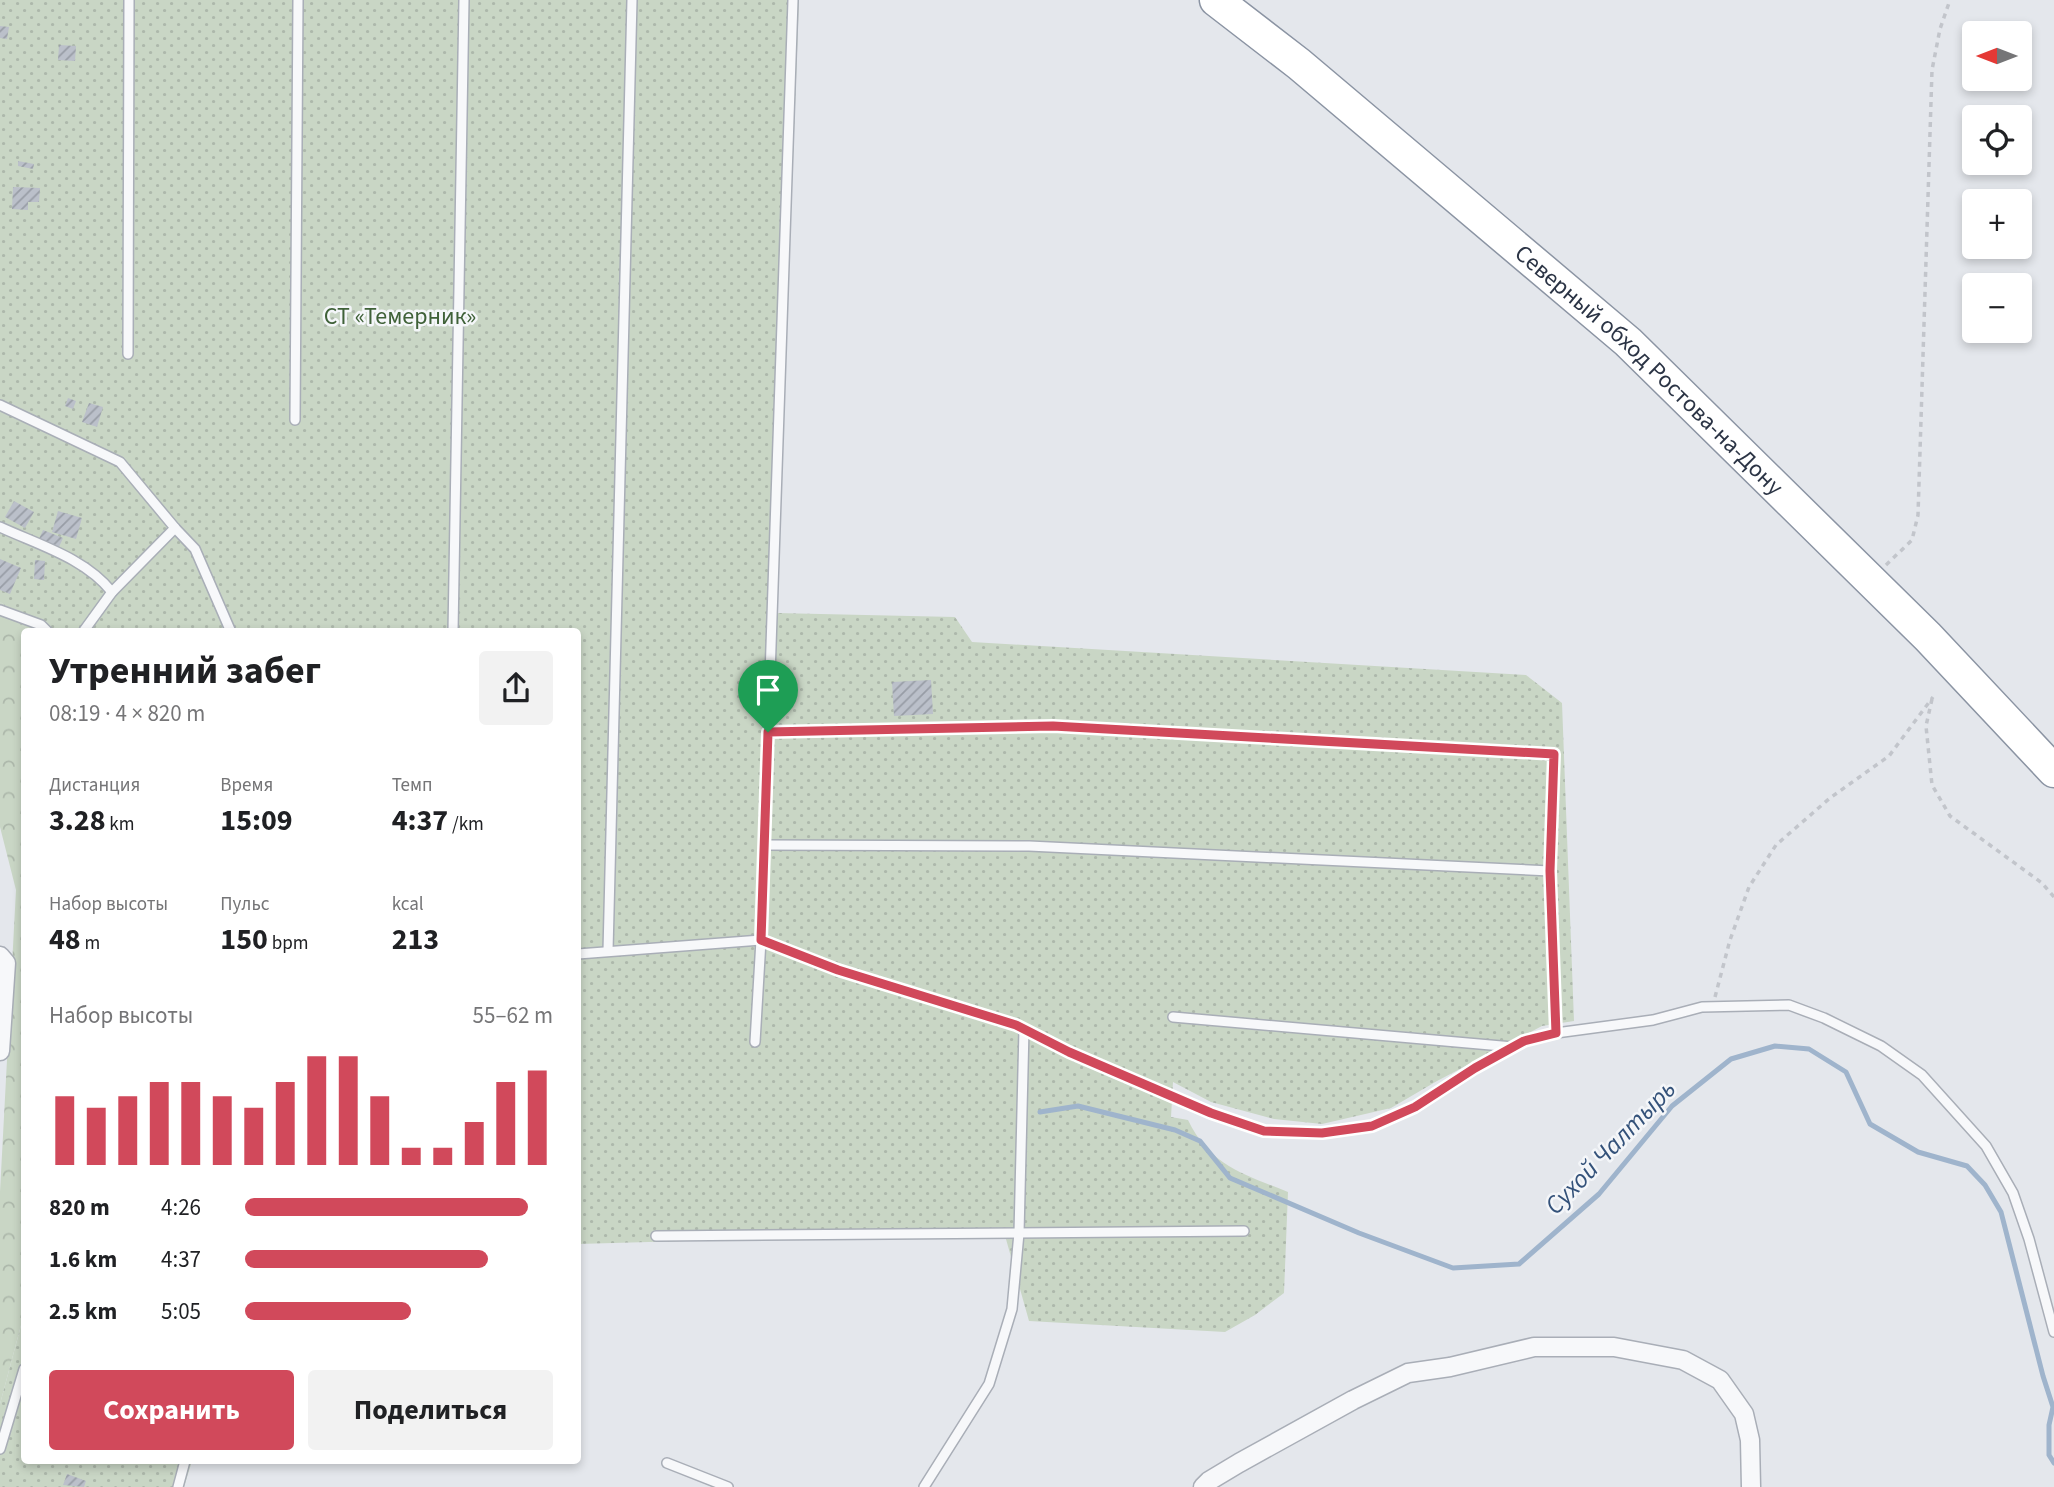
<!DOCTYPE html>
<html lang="ru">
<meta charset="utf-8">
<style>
body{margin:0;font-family:"Source Sans 3",sans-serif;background:#f2f2f2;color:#202124;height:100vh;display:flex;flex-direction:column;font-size:26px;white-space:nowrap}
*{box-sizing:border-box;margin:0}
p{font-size:23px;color:#757577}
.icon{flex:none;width:38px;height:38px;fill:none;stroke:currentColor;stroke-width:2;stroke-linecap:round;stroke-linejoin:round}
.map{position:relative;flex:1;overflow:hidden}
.sheet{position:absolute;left:21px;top:628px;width:560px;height:836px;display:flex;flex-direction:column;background:#fff;border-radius:7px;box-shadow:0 4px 10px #0003}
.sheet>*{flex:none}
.needle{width:46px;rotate:270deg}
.controls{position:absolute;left:1962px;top:21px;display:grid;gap:14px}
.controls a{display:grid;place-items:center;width:70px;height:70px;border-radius:7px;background:#fff;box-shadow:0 4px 10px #0003;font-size:35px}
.pin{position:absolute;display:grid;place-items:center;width:60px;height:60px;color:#fff;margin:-72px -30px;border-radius:50% 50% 50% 0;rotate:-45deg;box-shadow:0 0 7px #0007}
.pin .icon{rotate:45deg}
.round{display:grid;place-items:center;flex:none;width:74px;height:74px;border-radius:7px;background:#f2f2f2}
.overview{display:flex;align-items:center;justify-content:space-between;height:119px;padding:0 28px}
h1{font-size:38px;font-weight:700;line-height:52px}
.figures{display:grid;grid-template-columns:repeat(3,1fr);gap:10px;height:119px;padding:7px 28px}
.figures div{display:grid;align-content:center}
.figures b{font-size:30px;font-weight:700}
.figures small{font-size:19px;font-weight:400}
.figures p{font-size:19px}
.chart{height:196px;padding:14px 28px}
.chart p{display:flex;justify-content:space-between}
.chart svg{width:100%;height:126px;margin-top:7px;stroke:#d1495b;stroke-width:6}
.cta{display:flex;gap:14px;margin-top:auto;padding:14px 28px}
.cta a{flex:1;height:80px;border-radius:7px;background:#d1495b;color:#fff;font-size:28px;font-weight:700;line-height:80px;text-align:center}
.cta a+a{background:#f2f2f2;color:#202124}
ul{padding:0 28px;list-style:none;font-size:23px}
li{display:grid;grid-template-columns:112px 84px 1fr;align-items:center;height:52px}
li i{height:18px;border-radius:9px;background:#d1495b}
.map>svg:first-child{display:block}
.forest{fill:url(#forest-crowns)}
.garden{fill:url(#garden-dots)}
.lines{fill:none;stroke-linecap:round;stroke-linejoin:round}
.stream{stroke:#9fb4cc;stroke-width:5}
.building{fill:url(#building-hatch)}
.lane-casing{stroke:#a9aeb7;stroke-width:12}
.street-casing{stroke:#a9aeb7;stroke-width:21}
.highway-casing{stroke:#8b94a3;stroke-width:35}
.path{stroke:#c2c5cb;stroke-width:3.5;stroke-dasharray:5 5;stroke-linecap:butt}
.lane{stroke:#f7f8fa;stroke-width:9}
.street{stroke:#f7f8fa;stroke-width:18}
.highway{stroke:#fff;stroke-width:32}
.route-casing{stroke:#fff;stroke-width:14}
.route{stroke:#d1495b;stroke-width:9}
.labels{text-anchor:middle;stroke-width:5;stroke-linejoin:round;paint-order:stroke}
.park-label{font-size:24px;fill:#3f6138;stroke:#f4f6f9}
.street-label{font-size:24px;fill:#2b3445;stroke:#f4f6f9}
.water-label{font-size:26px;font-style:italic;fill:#34527a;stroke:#f4f6f9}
</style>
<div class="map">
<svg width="2054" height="1487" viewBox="0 0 2054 1487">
<defs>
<pattern id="forest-crowns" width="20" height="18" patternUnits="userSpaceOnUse" patternTransform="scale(1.75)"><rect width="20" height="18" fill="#c9d6c5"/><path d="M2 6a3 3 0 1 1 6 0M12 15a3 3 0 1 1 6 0" fill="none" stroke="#adb8ab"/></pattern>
<pattern id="garden-dots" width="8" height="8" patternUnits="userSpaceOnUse" patternTransform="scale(1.75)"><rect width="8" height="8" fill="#c9d6c5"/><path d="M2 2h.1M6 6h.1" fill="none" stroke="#adb8ab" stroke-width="1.8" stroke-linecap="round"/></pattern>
<pattern id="building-hatch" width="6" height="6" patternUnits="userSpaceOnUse" patternTransform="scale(1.75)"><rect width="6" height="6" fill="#bbc0ca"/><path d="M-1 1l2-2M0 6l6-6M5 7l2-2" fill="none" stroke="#989da6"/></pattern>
</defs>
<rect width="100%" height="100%" fill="#e4e7ec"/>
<polygon class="forest" points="0,602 46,632 24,632 24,1314 0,1404 0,1192 16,890 0,827"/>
<g class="garden">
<path d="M 0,0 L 799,0 L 776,613 L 955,617 L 972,642 L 1526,675 L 1562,703 L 1574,1021 L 1542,1026 L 1437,1081 L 1391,1108 L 1322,1124 L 1274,1119 L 1211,1102 L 1173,1082 L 1171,1117 L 1188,1120 C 1210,1166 1244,1174 1288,1192 L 1284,1293 L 1255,1315 L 1225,1332 L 1029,1321 L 1004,1232 L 578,1244 L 578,632 L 47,632 L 0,602 Z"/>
<polygon points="24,1314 24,1461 192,1461 184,1487 0,1487 0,1404"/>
</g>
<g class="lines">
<polyline class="stream" points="1040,1112 1078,1106 1175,1130 1200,1141 1230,1178 1359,1233 1453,1268 1519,1264 1599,1194 1672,1106 1731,1059 1775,1046 1809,1049 1846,1072 1870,1124 1918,1152 1967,1166 1985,1185 2001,1212 2043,1376 2053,1407 2049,1425 2049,1455 2054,1463"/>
</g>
<g class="building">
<polygon points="0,26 9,27 7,39 0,38"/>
<polygon points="59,45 76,46 75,61 58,60"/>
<polygon points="18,161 34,164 33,169 18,166"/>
<polygon points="13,187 40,188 39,202 28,202 28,210 12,209"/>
<polygon points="68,398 76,401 73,409 65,406"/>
<polygon points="89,403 103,407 97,427 82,422"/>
<polygon points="14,501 34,512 25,528 5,517"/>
<polygon points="58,511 82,518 76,539 52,532"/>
<polygon points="43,530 63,538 59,547 39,539"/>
<polygon points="0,559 21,568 10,594 0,590"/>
<polygon points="35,560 45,561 44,580 34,579"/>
<polygon points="931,680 933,714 894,716 892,682"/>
<polygon points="67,1474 86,1481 84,1487 63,1485"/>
</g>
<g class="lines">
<defs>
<g id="lane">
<polyline points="128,354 129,0"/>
<polyline points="0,405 120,462 175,528 195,549 231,632"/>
<polyline points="295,420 298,0"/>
<path d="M 0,527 C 39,545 85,558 112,592"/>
<polyline points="0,610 41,625 48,632"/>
<polyline points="83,632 112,592 175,528"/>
<polyline points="453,632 464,0"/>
<polyline points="768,732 1053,726 1554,754 1550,871 1556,1033"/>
<polyline points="764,845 1029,846 1550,871"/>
<polyline points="608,951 632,0"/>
<polyline points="578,954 761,940 838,970 1015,1025 1069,1052 1211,1113 1264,1131 1322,1133 1372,1126 1415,1107 1475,1068 1523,1041 1556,1033 1653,1020 1702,1007 1789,1005 1824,1018 1881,1046 1922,1075 1986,1146 2013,1193 2029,1239 2054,1332"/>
<polyline points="1173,1017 1513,1047"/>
<polyline points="755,1042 761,940 793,0"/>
<polyline points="656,1236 1244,1231"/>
<polyline points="0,1449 24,1369"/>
<polyline points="667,1463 728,1487"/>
<polyline points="178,1487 185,1461"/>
<polyline points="924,1487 989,1384 1012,1309 1019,1233 1024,1029"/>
</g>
<g id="street">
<polyline points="0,956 6,963 0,1051"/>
<polyline points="1203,1487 1209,1481 1239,1463 1353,1400 1408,1373 1450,1367 1534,1347 1614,1347 1683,1360 1720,1380 1744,1414 1750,1440 1751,1487"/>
</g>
<g id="highway">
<path id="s1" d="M 1216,0 L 1299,64 L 1628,342 L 1928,637 L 2054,771"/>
</g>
</defs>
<use href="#lane" class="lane-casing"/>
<use href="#street" class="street-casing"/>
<use href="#highway" class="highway-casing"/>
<g class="path">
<polyline points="1886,565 1912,540 1918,515 1932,70 1940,29 1950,0"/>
<polyline points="1932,699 1926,726 1932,785 1950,816 2042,883 2054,897"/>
<polyline points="1715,997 1730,940 1749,887 1776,845 1830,798 1889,756 1933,697"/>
</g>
<use href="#lane" class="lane"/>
<use href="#street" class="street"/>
<use href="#highway" class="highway"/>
</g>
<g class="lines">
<defs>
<polygon id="route" points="1053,726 1554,754 1550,871 1556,1033 1524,1041 1475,1068 1415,1107 1372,1126 1322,1133 1264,1131 1211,1113 1069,1052 1016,1025 838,970 761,940 768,732"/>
</defs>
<use href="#route" class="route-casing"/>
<use href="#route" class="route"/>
</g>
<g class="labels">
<g class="park-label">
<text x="400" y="324">СТ «Темерник»</text>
</g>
<g class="street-label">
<text dy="8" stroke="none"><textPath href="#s1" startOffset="570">Северный обход Ростова-на-Дону</textPath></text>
</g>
<g class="water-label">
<text transform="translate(1610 1147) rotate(-46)" y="9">Сухой Чалтырь</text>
</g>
</g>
</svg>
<div class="controls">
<a><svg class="needle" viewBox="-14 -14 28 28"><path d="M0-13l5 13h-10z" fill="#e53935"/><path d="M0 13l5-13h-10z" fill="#757577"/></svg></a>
<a><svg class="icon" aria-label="locate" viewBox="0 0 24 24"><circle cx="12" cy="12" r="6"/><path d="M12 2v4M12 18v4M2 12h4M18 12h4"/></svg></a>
<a>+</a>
<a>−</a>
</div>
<div class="pin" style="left:768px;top:732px;background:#1e9e55"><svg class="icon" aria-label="arrive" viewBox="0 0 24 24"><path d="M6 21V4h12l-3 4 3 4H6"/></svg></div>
<section class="sheet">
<div class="overview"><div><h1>Утренний забег</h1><p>08:19 · 4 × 820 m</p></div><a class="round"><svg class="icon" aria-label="share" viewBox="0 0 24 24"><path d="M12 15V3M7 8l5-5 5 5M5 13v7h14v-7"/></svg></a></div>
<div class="figures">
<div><p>Дистанция</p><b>3.28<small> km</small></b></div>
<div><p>Время</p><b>15:09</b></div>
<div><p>Темп</p><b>4:37<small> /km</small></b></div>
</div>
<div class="figures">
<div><p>Набор высоты</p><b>48<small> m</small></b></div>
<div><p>Пульс</p><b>150<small> bpm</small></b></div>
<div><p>kcal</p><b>213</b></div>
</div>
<div class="chart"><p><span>Набор высоты</span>55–62 m</p>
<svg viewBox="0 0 160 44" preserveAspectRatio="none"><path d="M5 44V20M15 44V24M25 44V20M35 44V15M45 44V15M55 44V20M65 44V24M75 44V15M85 44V6M95 44V6M105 44V20M115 44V38M125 44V38M135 44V29M145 44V15M155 44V11"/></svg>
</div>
<ul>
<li><b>820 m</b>4:26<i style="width:92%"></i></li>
<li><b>1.6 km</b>4:37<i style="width:79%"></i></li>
<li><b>2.5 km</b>5:05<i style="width:54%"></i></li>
</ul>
<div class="cta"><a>Сохранить</a><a>Поделиться</a></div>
</section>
</div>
